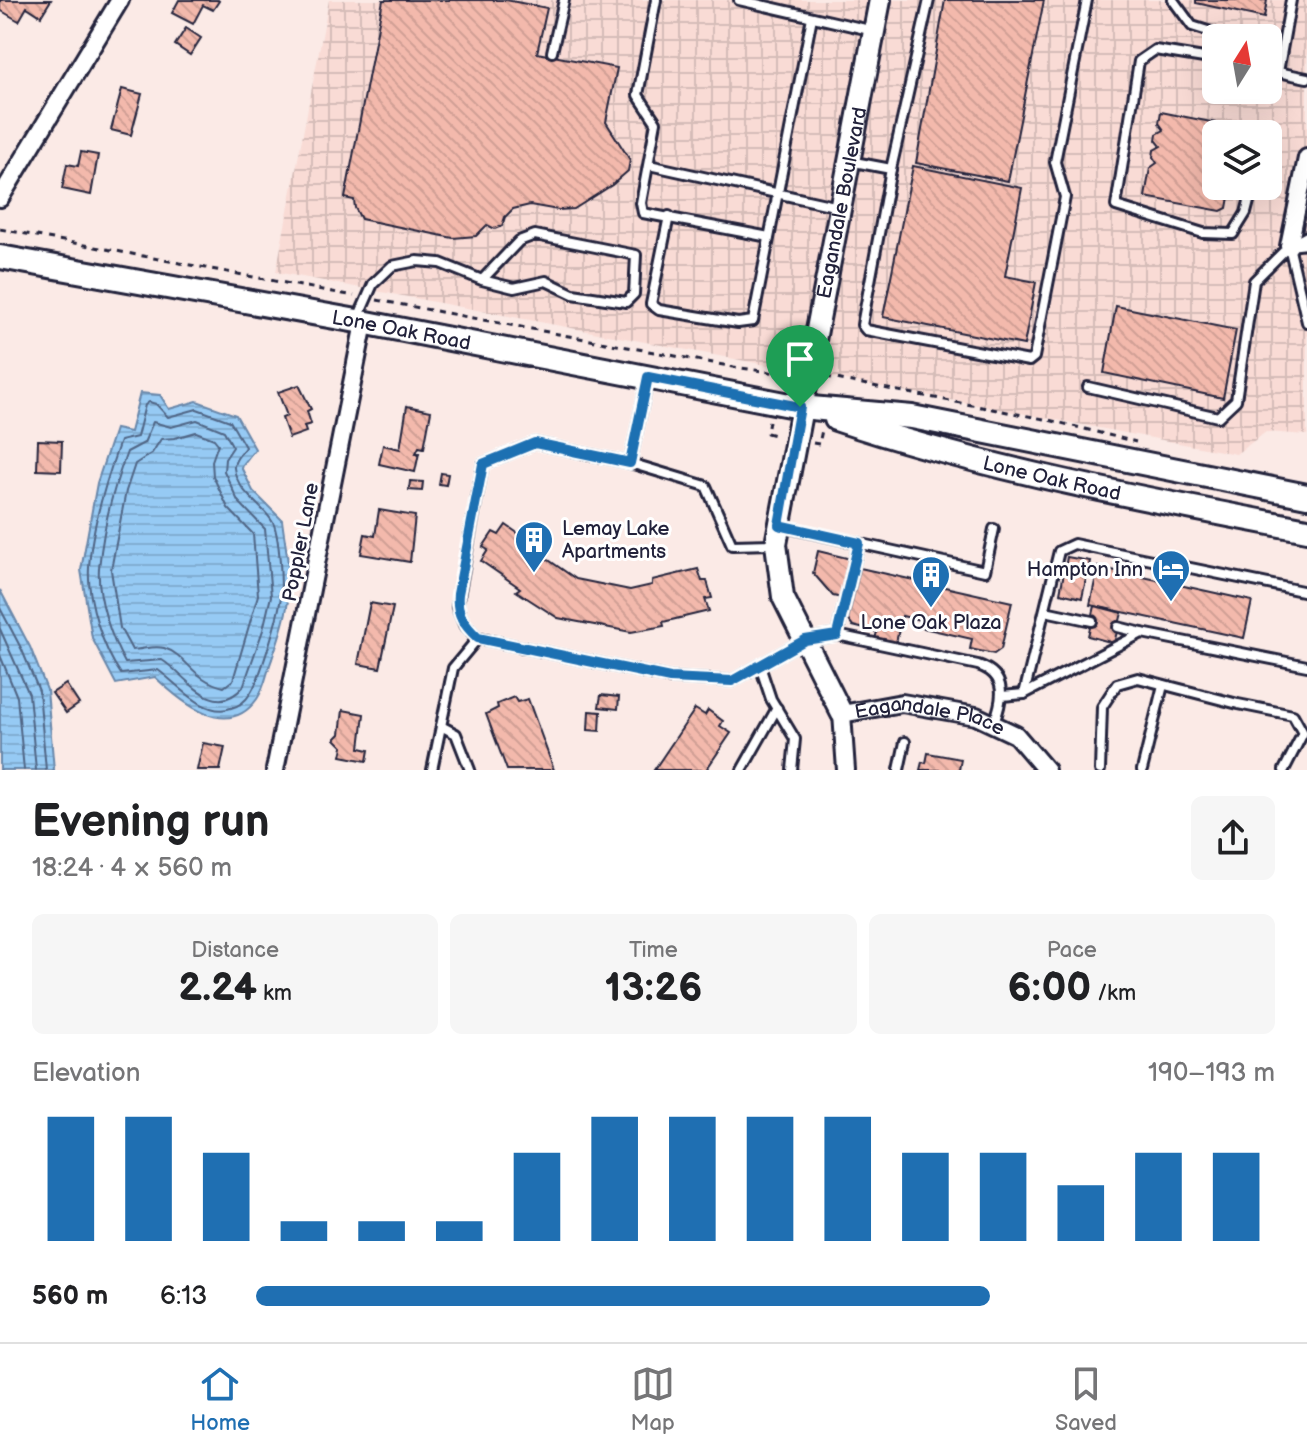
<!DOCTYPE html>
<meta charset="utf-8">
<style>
body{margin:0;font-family:"Balsamiq Sans",sans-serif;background:#f6f6f6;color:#202124;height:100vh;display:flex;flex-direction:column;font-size:30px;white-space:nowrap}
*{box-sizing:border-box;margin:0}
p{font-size:26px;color:#757577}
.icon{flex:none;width:44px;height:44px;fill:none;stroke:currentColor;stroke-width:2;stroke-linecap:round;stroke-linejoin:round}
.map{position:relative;height:770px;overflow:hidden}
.sheet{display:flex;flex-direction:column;background:#fff;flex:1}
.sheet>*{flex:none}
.needle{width:52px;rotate:11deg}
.buttons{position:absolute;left:1202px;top:24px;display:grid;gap:16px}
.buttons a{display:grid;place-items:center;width:80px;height:80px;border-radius:12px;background:#fff;box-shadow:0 8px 32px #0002;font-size:40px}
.pin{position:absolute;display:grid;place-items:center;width:68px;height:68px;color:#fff;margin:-82px -34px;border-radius:50% 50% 50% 0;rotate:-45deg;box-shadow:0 0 8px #0007}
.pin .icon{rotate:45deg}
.round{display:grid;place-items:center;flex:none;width:84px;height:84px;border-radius:12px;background:#f6f6f6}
.overview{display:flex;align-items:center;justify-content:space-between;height:136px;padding:0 32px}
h1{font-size:44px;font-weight:800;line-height:60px}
.metrics{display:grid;grid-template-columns:repeat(3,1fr);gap:12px;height:136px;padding:8px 32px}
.metrics div{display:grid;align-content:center;border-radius:12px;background:#f6f6f6;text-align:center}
.metrics b{font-size:40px;font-weight:800}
.metrics small{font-size:22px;font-weight:400}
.metrics p{font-size:22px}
.chart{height:224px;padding:16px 32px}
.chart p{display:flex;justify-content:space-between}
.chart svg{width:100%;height:144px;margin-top:8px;stroke:#1f6fb2;stroke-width:6}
ul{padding:0 32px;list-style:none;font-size:26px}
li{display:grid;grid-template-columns:128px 96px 1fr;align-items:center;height:60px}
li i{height:20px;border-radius:10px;background:#1f6fb2}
.dock{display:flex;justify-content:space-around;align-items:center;height:112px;border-top:2px solid #e0e0e0;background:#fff;font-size:22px;color:#757577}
.dock a{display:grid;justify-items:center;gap:4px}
.dock .selected{color:#1f6fb2}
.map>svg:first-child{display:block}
.industrial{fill:url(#industrial-grid);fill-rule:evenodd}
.water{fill:url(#water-rules);stroke:#6887aa;stroke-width:2}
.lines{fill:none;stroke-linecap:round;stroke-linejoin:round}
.shore{stroke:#506585;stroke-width:2}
.building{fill:url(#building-back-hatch);stroke:#22223b;stroke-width:2}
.service-casing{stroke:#22223b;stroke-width:14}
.minor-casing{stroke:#22223b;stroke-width:22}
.tertiary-casing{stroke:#22223b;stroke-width:26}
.secondary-casing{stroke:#22223b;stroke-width:28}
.path{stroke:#22223b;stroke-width:3;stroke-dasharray:6 6;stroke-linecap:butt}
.service{stroke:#fff;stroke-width:8}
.minor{stroke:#fff;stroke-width:16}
.tertiary{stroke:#fff;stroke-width:20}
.secondary{stroke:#fff;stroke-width:22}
.route-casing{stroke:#fff;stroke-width:16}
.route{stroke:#1f6fb2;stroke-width:10}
.labels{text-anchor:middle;stroke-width:6;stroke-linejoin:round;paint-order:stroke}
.street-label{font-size:20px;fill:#22223b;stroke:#fff}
.poi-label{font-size:20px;fill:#22223b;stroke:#fff;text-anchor:start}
</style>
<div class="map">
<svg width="1307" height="770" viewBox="0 0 1307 770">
<defs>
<pattern id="industrial-grid" width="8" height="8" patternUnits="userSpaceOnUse" patternTransform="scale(2)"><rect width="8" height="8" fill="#f9dbd5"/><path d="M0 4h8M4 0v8" fill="none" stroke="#d5bcb8"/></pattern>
<pattern id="water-rules" width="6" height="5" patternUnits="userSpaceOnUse" patternTransform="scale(2)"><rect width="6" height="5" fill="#96caf4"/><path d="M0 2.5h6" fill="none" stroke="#81add2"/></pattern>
<pattern id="building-back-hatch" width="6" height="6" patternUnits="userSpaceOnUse" patternTransform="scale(2)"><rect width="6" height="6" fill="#f3b9ac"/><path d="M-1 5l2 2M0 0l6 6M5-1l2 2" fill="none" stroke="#d09f95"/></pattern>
</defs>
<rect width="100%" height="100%" fill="#fbeae6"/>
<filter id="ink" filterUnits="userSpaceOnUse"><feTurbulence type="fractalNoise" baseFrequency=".0125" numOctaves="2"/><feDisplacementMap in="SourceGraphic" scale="16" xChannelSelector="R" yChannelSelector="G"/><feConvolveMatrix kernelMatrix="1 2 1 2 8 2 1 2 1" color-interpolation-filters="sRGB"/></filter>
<g filter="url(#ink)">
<path class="industrial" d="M 329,0 L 1307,0 L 1307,435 L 1266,432 L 1236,454 L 276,272 ZM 1216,38 L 1268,38 L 1268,90 L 1216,90 ZM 1216,134 L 1268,134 L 1268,186 L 1216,186 Z"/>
<g class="water">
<path d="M 140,393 L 160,395 L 169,409 L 197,401 L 236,415 L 255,449 L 241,467 L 253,491 L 282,520 C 285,545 292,575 288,600 C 286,620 278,640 272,659 C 267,671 265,688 257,699 C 227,741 181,702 155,677 L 116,684 L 92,638 L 81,570 L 97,483 L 115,429 L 130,432 Z"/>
<polygon points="0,590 30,647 47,690 54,770 0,770"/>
</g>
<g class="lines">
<g class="shore">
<path d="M 149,402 L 156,404 L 168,417 L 197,409 L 230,421 L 245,447 C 242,453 233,460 234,468 C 237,495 271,510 275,528 C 280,547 281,574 281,595 C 280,612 260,680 250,694 C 245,702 239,706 231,708 C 204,718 177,683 158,670 L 121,674 C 103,649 87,600 89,568 C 91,530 107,478 120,441 L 137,437 L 145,405 Z"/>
<path d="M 197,420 L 224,431 L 233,447 L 225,459 L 224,471 L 238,501 L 265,529 L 271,596 L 263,630 L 243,687 C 213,721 186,675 162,660 L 125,663 C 111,638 97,597 99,568 C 103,529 113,488 127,452 L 144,443 L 153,422 L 171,427 Z"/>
<path d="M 196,432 L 214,439 L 218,444 L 212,461 L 213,476 L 228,508 L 253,534 L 258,595 L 233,680 L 224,687 C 192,680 187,655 164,648 C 153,645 142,650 132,650 L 120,628 L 111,570 L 126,491 L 135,464 L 152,453 L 161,439 L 175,438 Z"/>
<polyline points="0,608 22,650 39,691 46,770"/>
<polyline points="0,629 29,694 36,770"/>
<polyline points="0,655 17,697 24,770"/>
</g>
</g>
<g class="building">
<polygon points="0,0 51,0 41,16 27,7 19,21 0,10"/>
<polygon points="179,0 218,0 219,1 213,10 203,5 193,24 172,13"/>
<polygon points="383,0 506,0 547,8 537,53 617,68 606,122 630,160 628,171 612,185 574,209 558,210 530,205 513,209 505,217 502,226 495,229 487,225 476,236 453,238 361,219 355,208 354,200 345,198"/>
<polygon points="945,0 1044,0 1008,181 916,163"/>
<polygon points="1196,0 1267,0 1264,18 1196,3"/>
<polygon points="186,28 201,38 190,55 175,45"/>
<polygon points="122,89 142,94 131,135 111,130"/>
<polygon points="1161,112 1241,128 1240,134 1216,134 1216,186 1231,186 1227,208 1221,211 1145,197 1150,168 1157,163 1153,157 1154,150 1161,146 1156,140 1157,134 1164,130 1159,123"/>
<polygon points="81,152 98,155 91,195 62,189 67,164 78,166"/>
<polygon points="913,166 1022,188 1005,276 1036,282 1024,345 883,317"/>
<polygon points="1116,306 1236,330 1223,398 1104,373"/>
<polygon points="299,385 311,409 307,411 311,424 304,426 306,432 289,438 282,418 287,416 278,392"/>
<polygon points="407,406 431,411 424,448 419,447 416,453 419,453 415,472 379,464 383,445 400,449"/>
<polygon points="38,440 62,441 61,471 37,470"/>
<polygon points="441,473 448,474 446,485 439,484"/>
<polygon points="410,481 423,482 422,491 409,490"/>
<polygon points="379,510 415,516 410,562 361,554 365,534 375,536"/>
<polygon points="506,525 545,552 543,556 576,579 630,590 652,585 652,580 698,569 702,581 707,581 712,598 705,599 709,611 663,622 664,626 631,632 558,618 516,591 520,588 481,561 488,550 483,547 493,532 499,535"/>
<polygon points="818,551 851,559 842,598 833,596 813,573"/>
<polygon points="1067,557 1090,561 1082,598 1060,593"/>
<polygon points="1098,567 1252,601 1244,638 1090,605"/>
<polygon points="860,568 1012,602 1001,649 994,654 970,649 972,639 919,627 920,620 902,616 895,647 874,642 877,632 853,626 848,619"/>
<polygon points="370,603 393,607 380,668 358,664"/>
<polygon points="1095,606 1122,613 1114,643 1088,636"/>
<polygon points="66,684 79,704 66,713 52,693"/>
<polygon points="601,695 619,697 618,709 599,707"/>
<polygon points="514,697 517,702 528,699 554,770 507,770 486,714 498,708 497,704"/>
<polygon points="695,709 705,715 708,710 723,721 720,726 731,733 706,770 654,770"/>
<polygon points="343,710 364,714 360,748 369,750 367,761 341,756 343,747 335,739 340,734"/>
<polygon points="589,711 601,712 600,731 588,730"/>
<polygon points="203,743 225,747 220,770 197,770"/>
<polygon points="928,753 961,759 959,770 920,770 922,762 926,763"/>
</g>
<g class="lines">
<defs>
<g id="service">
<polyline points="656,0 638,95 656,122 641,203 643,213 769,237"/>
<polyline points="739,0 874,31"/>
<polyline points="929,0 891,169 862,325 866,330 1029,361 1034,357 1065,197 1055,162 1087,0"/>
<polyline points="1173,0 1192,26 1230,38"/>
<polyline points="1268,50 1281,54"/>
<polyline points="552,52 564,0"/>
<polyline points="1216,60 1155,50 1139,61 1116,206 1203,233 1233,234 1246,213 1253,186"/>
<polyline points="1268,70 1307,78"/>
<polyline points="1278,72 1291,0"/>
<polyline points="849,161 891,169"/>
<polyline points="649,165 839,207"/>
<polyline points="669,216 651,304 659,310 738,323 753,321 812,17"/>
<polyline points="1307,244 1289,246 1307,322"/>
<polyline points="358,318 373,284 392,266 417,261 440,263 482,280 514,288 546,281 573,294 626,302 634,294 636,255 535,235 519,241 482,280"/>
<polyline points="1088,387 1218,417 1236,400 1254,281 1289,246 1307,236"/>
<polyline points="630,463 648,378"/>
<polyline points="780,526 985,571 994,529"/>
<path d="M 775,544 L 732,545 L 706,486 L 630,463 L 535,443 L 483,464 L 457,607 L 464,624 L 478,638 L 670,678 L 732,681 L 805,640 L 837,635 L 978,665 C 1008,675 1003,699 994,723"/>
<polyline points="1045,611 1092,621"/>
<polyline points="1118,627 1142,633"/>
<polyline points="837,635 859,543"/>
<polyline points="760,666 771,699 795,739 792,770"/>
<polyline points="1024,694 1059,551 1074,544 1307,592"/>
<polyline points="1002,696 1024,694 1142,633 1307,666"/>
<polyline points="441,726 456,734 470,770"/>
<polyline points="432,770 453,668 478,638"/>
<polyline points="742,770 777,708"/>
<polyline points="899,770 905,742"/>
<polyline points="1100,770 1102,707 1117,684 1138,678 1238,704 1293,715 1303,733 1284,770"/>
<polyline points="1142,770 1163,685"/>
</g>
<g id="minor">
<polyline points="0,198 120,0"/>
<polyline points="1289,246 1307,158"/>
<polyline points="275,770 364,323"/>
<path id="s1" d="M 846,770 L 842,714 L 902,703 L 976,716 L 1016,735 L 1046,770"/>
</g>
<g id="tertiary">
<path id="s2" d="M 842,714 L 783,597 L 776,544 L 880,0"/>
</g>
<g id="secondary">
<path id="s3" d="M 0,257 L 357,321 L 800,407 L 912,417 L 1307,496"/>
<path id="s4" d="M 836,419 C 988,470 1149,500 1307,530"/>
</g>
</defs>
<use href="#service" class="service-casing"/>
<use href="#minor" class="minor-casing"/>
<use href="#tertiary" class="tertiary-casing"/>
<use href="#secondary" class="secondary-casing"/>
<g class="path">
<polyline points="0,229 354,296"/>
<polyline points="377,300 734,367 791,375"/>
<polyline points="826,377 1049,420 1136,442"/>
<polyline points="769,421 767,433 778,436"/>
<polyline points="813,443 819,444 822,430"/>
</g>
<use href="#service" class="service"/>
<use href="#minor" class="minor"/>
<use href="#tertiary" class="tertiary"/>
<use href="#secondary" class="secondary"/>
</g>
</g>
<g class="lines" filter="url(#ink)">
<defs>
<path id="route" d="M 648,377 L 800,407 L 779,525 L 859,543 L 837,635 L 805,640 L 732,681 L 670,678 L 478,638 C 464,625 456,614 458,594 L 483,464 L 535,443 L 630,463 Z"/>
</defs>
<use href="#route" class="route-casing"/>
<use href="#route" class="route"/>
</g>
<defs>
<symbol id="building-pin" viewBox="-11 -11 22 30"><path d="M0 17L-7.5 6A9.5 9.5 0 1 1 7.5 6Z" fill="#1f6fb2" stroke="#fff"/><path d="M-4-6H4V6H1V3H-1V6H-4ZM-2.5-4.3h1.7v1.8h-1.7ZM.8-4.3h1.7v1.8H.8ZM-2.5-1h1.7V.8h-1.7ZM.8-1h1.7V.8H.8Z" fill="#fff"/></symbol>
<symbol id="hotel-pin" viewBox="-11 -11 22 30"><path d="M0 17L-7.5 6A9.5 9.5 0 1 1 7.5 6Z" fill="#1f6fb2" stroke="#fff"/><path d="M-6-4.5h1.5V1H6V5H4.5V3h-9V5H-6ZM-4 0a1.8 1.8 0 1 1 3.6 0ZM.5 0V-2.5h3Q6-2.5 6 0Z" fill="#fff"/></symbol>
</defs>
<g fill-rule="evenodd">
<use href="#building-pin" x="512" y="518" width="44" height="60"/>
<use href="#hotel-pin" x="1149" y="547" width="44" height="60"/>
<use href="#building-pin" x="909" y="553" width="44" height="60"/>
</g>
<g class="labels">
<g class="street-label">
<text dy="7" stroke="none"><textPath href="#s2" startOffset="532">Eagandale Boulevard</textPath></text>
<text dy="7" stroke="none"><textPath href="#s3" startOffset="408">Lone Oak Road</textPath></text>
<text dy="7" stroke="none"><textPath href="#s4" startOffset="224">Lone Oak Road</textPath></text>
<text transform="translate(300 542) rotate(-79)" y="7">Poppler Lane</text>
<text dy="7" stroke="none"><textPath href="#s1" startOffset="146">Eagandale Place</textPath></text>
</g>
<g class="poi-label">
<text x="562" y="535">Lemay Lake<tspan x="562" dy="23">Apartments</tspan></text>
<text x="1143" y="576" text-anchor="end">Hampton Inn</text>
<text x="931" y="629" text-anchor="middle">Lone Oak Plaza</text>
</g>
</g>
</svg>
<div class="buttons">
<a><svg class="needle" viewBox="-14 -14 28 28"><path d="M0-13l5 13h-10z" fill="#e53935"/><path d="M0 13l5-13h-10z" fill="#757577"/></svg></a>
<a><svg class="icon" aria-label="layers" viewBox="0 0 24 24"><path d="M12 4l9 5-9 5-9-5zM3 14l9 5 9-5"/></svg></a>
</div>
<div class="pin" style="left:800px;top:407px;background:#1e9e55"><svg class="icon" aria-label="arrive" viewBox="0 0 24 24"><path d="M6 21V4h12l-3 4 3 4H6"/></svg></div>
</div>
<section class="sheet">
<div class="overview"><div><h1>Evening run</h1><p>18:24 · 4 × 560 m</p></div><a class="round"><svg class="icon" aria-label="share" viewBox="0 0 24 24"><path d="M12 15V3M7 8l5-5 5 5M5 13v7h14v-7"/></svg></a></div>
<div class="metrics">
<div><p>Distance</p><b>2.24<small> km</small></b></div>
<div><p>Time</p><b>13:26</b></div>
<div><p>Pace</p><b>6:00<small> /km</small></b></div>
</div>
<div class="chart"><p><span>Elevation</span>190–193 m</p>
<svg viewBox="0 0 160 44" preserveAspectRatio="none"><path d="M5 44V6M15 44V6M25 44V17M35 44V38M45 44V38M55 44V38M65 44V17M75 44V6M85 44V6M95 44V6M105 44V6M115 44V17M125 44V17M135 44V27M145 44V17M155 44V17"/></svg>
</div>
<ul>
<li><b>560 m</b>6:13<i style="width:72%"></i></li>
</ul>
</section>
<nav class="dock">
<a class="selected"><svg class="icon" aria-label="home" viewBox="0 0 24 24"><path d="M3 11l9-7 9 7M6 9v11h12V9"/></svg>Home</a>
<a><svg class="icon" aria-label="map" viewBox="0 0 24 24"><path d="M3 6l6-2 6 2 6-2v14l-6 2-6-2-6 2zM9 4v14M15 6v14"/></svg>Map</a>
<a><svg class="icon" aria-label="saved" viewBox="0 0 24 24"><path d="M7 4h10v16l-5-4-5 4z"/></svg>Saved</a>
</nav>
